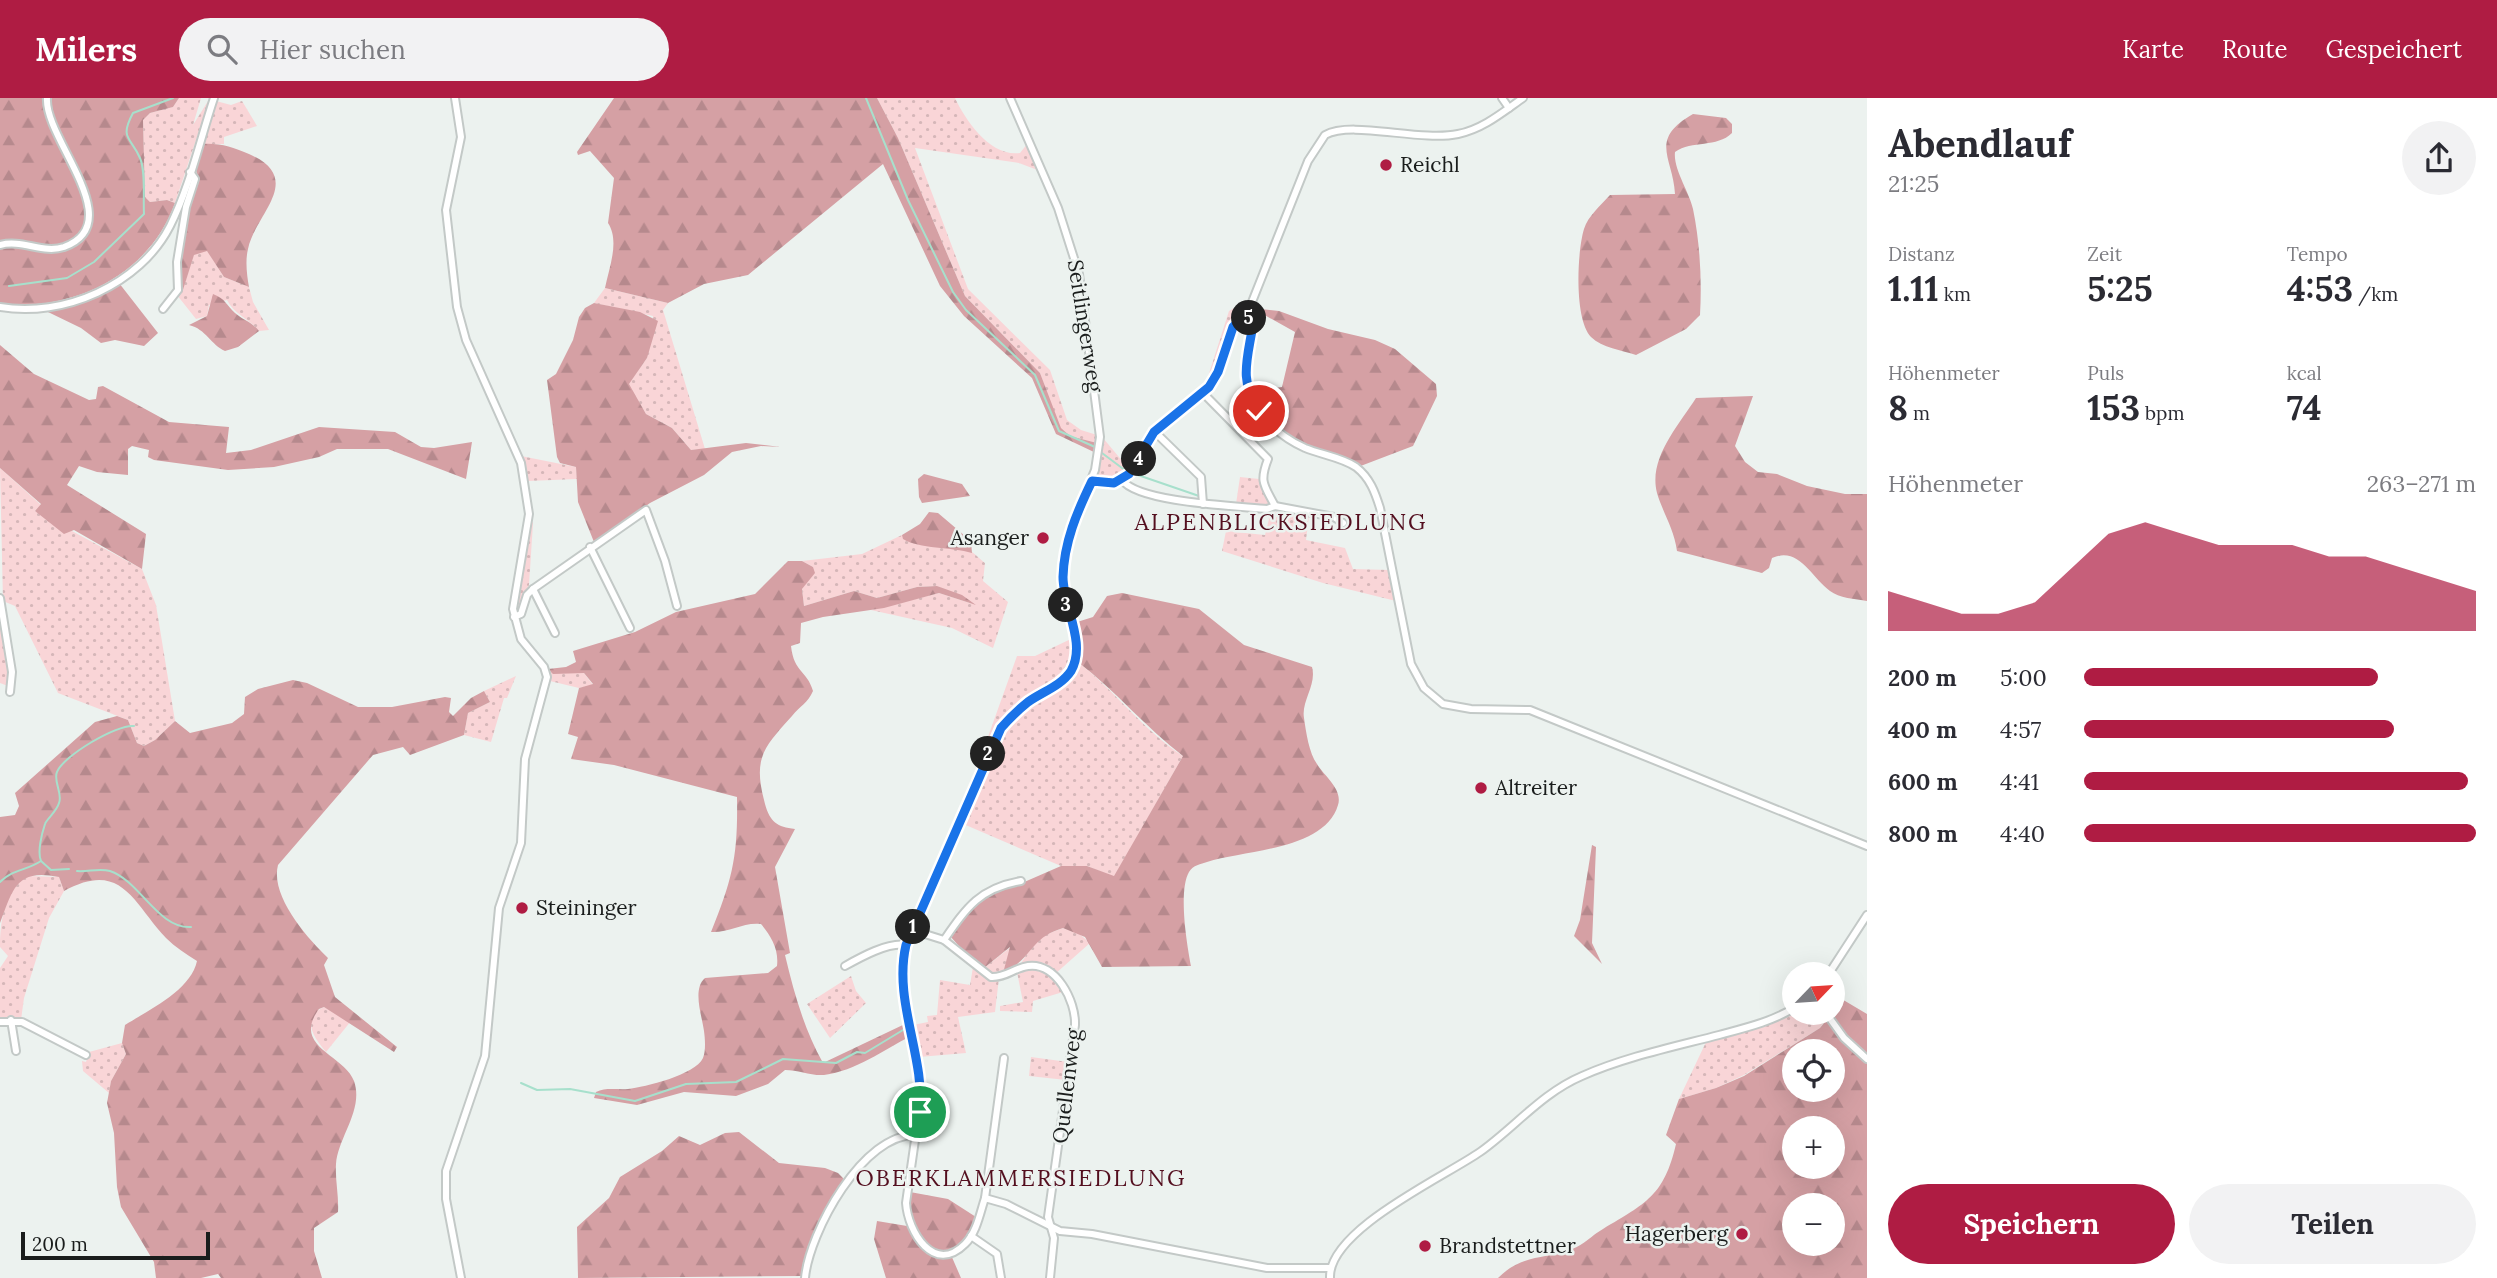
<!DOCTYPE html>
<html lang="de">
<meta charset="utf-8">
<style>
body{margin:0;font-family:Lora,serif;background:#f2f2f3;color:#2b2b33;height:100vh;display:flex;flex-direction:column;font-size:26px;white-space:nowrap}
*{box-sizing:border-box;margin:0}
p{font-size:23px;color:#7c7c81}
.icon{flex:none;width:38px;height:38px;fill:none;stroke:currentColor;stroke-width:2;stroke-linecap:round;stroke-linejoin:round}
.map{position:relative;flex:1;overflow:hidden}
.side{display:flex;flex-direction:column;background:#fff;width:630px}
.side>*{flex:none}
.needle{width:46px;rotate:65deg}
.controls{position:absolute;left:1782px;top:864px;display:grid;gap:14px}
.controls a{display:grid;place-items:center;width:63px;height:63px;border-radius:50%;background:#fff;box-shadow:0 7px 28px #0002;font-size:35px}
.scale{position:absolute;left:21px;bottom:18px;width:189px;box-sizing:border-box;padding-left:7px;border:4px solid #1a1d1c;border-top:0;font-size:19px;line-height:24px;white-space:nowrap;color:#1a1d1c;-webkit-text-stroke:5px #ecf2ef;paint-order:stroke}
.pin{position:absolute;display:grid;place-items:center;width:60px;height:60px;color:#fff;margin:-30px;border:4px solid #fff;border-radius:50%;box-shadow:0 2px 7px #0007}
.km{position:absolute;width:35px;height:35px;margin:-18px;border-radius:50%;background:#222;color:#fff;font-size:19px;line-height:35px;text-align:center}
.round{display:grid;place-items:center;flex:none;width:74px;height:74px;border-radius:37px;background:#f2f2f3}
.overview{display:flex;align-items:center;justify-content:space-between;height:119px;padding:0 21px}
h1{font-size:38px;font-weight:700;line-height:52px}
.stats{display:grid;grid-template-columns:repeat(3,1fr);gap:10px;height:119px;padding:7px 21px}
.stats div{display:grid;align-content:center}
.stats b{font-size:35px;font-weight:700}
.stats small{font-size:19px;font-weight:400}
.stats p{font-size:19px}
.chart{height:196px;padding:14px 21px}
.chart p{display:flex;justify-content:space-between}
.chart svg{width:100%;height:126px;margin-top:7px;fill:#af1c43;opacity:.7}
.cta{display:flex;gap:14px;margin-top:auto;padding:14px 21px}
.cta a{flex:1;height:80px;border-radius:42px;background:#af1c43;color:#fff;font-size:28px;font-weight:700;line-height:80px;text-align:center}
.cta a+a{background:#f2f2f3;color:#2b2b33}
ul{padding:0 21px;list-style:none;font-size:23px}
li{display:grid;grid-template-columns:112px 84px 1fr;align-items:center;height:52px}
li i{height:18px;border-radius:9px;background:#af1c43}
header{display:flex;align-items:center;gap:42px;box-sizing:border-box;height:98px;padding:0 35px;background:#af1c43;color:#fff}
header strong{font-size:33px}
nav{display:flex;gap:38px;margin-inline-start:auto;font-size:24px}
.search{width:490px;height:63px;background:#f2f2f3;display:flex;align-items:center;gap:18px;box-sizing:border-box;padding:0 24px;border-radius:38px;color:#7c7c81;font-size:26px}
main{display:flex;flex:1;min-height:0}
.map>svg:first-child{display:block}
.grass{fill:url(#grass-dots)}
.forest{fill:url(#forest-firs);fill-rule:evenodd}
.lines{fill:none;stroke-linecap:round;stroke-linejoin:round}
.stream{stroke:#a7e0cc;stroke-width:2}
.minor-casing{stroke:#c3c9c7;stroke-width:10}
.minor{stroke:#fff;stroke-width:6}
.route-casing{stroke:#fff;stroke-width:14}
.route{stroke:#1a73e8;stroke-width:9}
.poi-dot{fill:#af1c43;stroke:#ecf2ef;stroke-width:2.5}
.labels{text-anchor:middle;stroke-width:5;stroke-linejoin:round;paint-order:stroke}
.poi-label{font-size:21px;fill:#1a1d1c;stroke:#ecf2ef;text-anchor:start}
.street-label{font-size:21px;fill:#1a1d1c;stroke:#ecf2ef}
.neighbourhood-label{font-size:23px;letter-spacing:2px;fill:#540f1f;stroke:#ecf2ef}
</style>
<header>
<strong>Milers</strong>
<div class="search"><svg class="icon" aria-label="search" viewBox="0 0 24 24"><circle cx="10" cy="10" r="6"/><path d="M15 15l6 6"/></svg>Hier suchen</div>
<nav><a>Karte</a><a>Route</a><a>Gespeichert</a></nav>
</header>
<main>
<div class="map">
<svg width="1867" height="1180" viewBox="0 0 1867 1180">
<defs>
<pattern id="grass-dots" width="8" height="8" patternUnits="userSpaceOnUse" patternTransform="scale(1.75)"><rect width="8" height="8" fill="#f9d5d7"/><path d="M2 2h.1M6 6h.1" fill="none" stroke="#d5b6b8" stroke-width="1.8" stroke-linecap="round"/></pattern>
<pattern id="forest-firs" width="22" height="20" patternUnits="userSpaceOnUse" patternTransform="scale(1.75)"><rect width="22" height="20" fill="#d5a0a4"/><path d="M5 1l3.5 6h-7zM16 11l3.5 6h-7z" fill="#b6898d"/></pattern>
</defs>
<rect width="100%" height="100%" fill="#ecf2ef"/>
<g class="grass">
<polygon points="179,0 201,0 193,27 210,0 175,105 167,102 150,104 145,99 143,22 150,15 173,9"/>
<path d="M 877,0 L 955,0 C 966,23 990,59 1020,55 L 1028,45 L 1040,73 L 1019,65 L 915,50 L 968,191 L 1050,272 L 1067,322 L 1081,332 L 1097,337 L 1097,345 L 1070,338 L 1060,330 L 1040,275 L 965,198 L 898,40 Z"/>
<polygon points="216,3 231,7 242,3 257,28 224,39 224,46 202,46"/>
<path d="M 207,152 L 224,179 L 249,189 L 253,204 L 269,232 L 259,233 C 248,220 235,217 227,202 L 209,207 L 207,218 L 196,221 L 177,197 L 179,191 L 182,194 L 194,156 Z"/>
<polygon points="605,190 668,205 663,212 705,351 691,352 672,330 646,316 628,286 647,260 653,218 594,205"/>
<polygon points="1241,206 1249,208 1233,224 1217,272 1204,291 1229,213"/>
<polygon points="1103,340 1129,371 1108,384 1098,379"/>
<polygon points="521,358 576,369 577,381 528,383"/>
<polygon points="0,370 41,407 35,413 142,471 156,507 175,623 155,642 144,648 137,645 128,622 58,595 15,508 3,503"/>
<polygon points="1240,379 1259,381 1270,407 1236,406"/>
<polygon points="1284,413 1309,418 1306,442 1345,450 1353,471 1390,472 1396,503 1323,485 1222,453 1226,433 1265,437 1269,421 1266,415"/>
<polygon points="531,422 533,425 529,487 518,511 517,495"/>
<path d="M 902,437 C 911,452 954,445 972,454 C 976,457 981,462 985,465 L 983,483 L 1008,504 L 993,550 L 952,530 L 871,512 L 939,495 L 973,506 L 937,488 L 917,489 L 877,500 L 854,493 L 804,508 L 802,491 L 813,469 L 802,463 L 862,456 Z"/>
<polygon points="0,510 10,567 8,588 0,585"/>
<path d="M 1073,540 C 1083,584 1022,598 1001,626 C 985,647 976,676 966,700 L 1017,558 L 1035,558 Z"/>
<path d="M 1078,564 C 1115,593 1144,633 1183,658 L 1114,779 L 1087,768 L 1061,768 L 961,725 C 975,691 986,648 1011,621 C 1032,599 1063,591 1078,564 Z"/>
<polygon points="549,574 584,575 593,587 579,590 550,583"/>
<polygon points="516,578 507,600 504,600 491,644 464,637 468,615 490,604 484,593"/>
<path d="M 28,778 L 59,779 L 64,793 L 49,820 L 24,900 L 21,922 L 0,922 L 0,870 L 8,858 L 0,849 C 0,826 4,789 28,778 Z"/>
<polygon points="1063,830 1076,833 1090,845 1055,876 1039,866 1020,867 1037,840"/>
<polygon points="1011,849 1003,875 992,876 984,870"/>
<polygon points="973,869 990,880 999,880 995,914 958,919 966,955 919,959 913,927 928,924 927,918 937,917 940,882 970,887"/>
<polygon points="1025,870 1045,874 1063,894 1033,903 1032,914 1000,913 1000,908 1023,904 1017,874"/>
<polygon points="851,878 856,893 866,905 830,940 807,906"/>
<path d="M 324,909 L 351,923 L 326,954 C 314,940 300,920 324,909 Z"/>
<polygon points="1794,912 1794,915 1823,915 1826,920 1820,930 1744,977 1716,990 1679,1001 1707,942"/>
<polygon points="122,945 126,956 111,983 109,995 83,973 82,963 86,964 89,954"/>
<polygon points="1031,959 1068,964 1066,982 1029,978"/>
</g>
<g class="forest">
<path d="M 0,0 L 179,0 L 173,9 L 150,15 L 143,22 L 145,99 L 150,104 L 167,102 L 175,105 C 150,176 73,215 0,205 Z"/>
<path d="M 614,0 L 877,0 L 898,40 L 965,198 L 1040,275 L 1061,330 L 1070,338 L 1097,345 L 1096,355 L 1056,336 L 1032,280 L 964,218 L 940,188 L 883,66 L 748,177 L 704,186 L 668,205 L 605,190 C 609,170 620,143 608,125 L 614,80 L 590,53 L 578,57 L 577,54 Z"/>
<path d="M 1693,16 L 1726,20 L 1732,26 L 1732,35 C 1717,50 1692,42 1675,54 C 1673,71 1690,95 1693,111 C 1700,145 1702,182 1700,217 L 1686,231 L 1636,257 C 1622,252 1602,250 1591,239 C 1574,221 1577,154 1584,131 C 1588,118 1601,107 1610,97 L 1675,96 C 1673,59 1648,42 1693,16 Z"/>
<path d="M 202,46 C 221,45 232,49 249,56 C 306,81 255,116 248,151 C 245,163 247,178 249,189 L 224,179 L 207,153 L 194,157 L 182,195 C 168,174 190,106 197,82 C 199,76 195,73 195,67 C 196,61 200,53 202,46 Z"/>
<polygon points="119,185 158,235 144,248 115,242 101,245 81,230 48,214 90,201"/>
<path d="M 213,196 C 226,201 226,207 235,215 C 243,222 252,224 259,233 L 238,249 L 225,253 C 211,247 206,231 189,227 L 207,218 Z"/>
<polygon points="594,205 640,214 658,223 647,260 629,286 646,316 672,330 691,352 746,345 781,349 761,348 732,354 704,377 650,405 594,444 578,404 576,369 560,365 557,359 547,282 556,276 573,242 579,219 585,210"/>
<path d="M 1252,210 L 1279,213 L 1328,231 L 1375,242 L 1395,251 L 1436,286 L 1437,298 L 1413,348 L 1358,369 C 1309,349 1278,340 1249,294 L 1282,289 L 1295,234 Z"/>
<polygon points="0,247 34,276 89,302 96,301 98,289 103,288 169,324 229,329 226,355 251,352 319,329 395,334 421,349 434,350 472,344 466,381 388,351 337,351 319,359 274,369 228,372 154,362 148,359 149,352 132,348 128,351 128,377 97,374 79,368 67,387 146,436 142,471 74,432 64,436 35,413 41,406 0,370"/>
<path d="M 1753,298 L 1735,348 L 1745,364 L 1758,374 L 1777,376 L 1807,388 L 1845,396 L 1867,396 L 1867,503 C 1855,501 1839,500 1830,493 C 1811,479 1799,448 1772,460 L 1769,470 L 1762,475 L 1677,453 C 1674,431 1663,415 1657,395 C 1648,360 1679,327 1696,300 Z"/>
<polygon points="924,376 962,386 970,398 922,405 919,399 918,381"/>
<path d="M 929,414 L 938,415 L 971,443 L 972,455 C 952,449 919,451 903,441 L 902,437 L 920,426 Z"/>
<path d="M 788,463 L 802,463 L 813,469 L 815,475 L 802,491 L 804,508 L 854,493 L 877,500 L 917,489 L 937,488 L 962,497 L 976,507 L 939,495 L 884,510 L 823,519 L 801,525 L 800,545 L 791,548 C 794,575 807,572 813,593 C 808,605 800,608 792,618 C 762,651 753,661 765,706 C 770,724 777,729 795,731 L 775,769 L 790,855 L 785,857 C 794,895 804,931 823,965 L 907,925 L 911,938 C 883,952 856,973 824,977 C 811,978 798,972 785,972 L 768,986 L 736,998 L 684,994 L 637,1007 L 594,1000 L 596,994 C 606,989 617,992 628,991 C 645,989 695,977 703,960 C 706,953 705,940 704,933 C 702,918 692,891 705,880 L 768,875 L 777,868 C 779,851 771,838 761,826 C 743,824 729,835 711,834 C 733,780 738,757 737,699 L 614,667 L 571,661 L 578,639 L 568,636 L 579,590 L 593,586 L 584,575 L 553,576 L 548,571 L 566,569 L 576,564 L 573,553 L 635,534 L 676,514 L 755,496 Z"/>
<path d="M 1122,495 L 1199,511 L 1244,547 L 1312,569 C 1317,587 1301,603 1304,620 C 1306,634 1309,655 1317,666 C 1324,678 1343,691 1338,707 C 1325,752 1245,752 1207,764 C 1201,766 1193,767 1189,774 C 1178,793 1187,847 1191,868 L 1102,869 L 1085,839 L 1063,830 C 1029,840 1033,861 1003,875 L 1010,849 L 984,870 L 976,867 L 950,838 L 980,799 L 1001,789 L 1022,785 L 1061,768 L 1087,768 L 1114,778 L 1183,658 C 1146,630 1116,593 1078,564 L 1080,550 L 1074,525 L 1093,519 L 1107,498 Z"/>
<path d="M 293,582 L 307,585 L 358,609 L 392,609 L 445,599 L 451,600 L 449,614 L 453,618 L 471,600 L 484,593 L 490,604 L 468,615 L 464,637 L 410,657 L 403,649 L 373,657 L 278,767 C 270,798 307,840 328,860 L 324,867 L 335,899 L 397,949 L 394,954 L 324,909 L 319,911 C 291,949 344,956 354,983 C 364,1012 338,1039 336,1066 C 335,1082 339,1098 338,1114 L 314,1130 L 314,1153 L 322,1180 L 221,1180 L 218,1176 L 201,1180 L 156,1180 L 154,1164 L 121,1109 L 117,1089 L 114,1035 L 107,1005 L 111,983 L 126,956 L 122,945 L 125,927 C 149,912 191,892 197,863 C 186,856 175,849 166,840 C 133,805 122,761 64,793 L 59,779 C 16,770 13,791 0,825 L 0,719 L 15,717 L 19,708 L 15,695 L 95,624 L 117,618 L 128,622 L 137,645 L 144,648 L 155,642 L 175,623 L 190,635 L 232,625 L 244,616 L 245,599 L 258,591 Z"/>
<polygon points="1592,747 1596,749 1592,845 1602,866 1574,838 1580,822"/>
<path d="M 1840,900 L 1867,916 L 1867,1180 L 1498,1180 C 1522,1156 1542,1162 1572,1151 C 1584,1147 1592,1137 1603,1131 C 1646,1105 1664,1098 1676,1046 L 1666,1037 L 1679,1001 L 1716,990 L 1744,978 L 1820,930 L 1832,915 L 1832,901 ZM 1794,954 L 1832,954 L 1832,992 L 1794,992 ZM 1794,1031 L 1832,1031 L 1832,1069 L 1794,1069 ZM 1794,1108 L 1832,1108 L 1832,1146 L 1794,1146 Z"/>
<polygon points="739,1034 779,1065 825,1070 838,1075 845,1082 808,1148 802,1178 578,1180 577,1129 609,1100 620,1079 662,1053 679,1038 700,1047 725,1035"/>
<path d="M 910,1094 L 948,1101 L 976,1119 C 955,1180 908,1150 910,1094 Z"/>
<polygon points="877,1123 907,1128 927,1154 951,1157 961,1180 886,1180 874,1141"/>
</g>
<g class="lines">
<g class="stream">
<polyline points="866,0 908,102 953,194 966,212 1035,277 1059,333 1095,349"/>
<path d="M 9,188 L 67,180 L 94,164 L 144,116 C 143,100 146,74 140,60 C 131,39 119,41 133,15 L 173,0"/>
<polyline points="1102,355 1126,373"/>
<polyline points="1135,376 1199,398"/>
<path d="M 41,763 C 37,754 42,735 45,726 C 46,722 57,713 59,705 C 63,696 53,683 57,674 C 63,658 117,626 134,628"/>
<path d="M 77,773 C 88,774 99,770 110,773 C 140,783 158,831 191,829"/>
<path d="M 0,784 C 13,771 26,773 41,763 L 51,772 L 69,771"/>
<polyline points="521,985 537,992 570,991 635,1003 686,986 736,984 783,961 836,965 857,954 865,955 903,932"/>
</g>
<defs>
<g id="minor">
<polyline points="455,0 461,39 446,112 457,209 466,242 521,365 529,416 513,511 521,541 544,569 547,579 525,661 521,745 499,810 485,958 446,1073 446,1101 461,1180"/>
<path d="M 1010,0 L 1058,110 L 1079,176 L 1100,339 L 1095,372 L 1075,420 L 1064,463 L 1066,507 L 1077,546 L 1075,564 L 1060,584 L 1017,613 L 994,641 L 906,847 L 902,883 L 922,993 L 906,1105 C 908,1134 934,1177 965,1146 C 977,1134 980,1115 985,1100 L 1006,1106 L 1060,1133 L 1092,1136 L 1267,1170 L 1329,1170"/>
<polyline points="1502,0 1509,10"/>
<path d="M 0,147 C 22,141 43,156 64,149 C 130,125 44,41 47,0"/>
<path d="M 0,209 C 63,220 140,187 170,128 C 190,88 200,42 214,0"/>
<polyline points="163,211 178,192 177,164 186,109 195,81 190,74"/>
<path d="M 1246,219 L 1253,226 C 1250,244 1243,260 1245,279 C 1248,311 1278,338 1305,350 C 1322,357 1341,359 1356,369 C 1370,380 1375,394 1380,410 L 1411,566 L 1424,590 L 1443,606 L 1471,611 L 1530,612 L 1867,748"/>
<path d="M 1246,219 L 1308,63 L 1325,37 C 1352,22 1419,44 1458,36 C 1483,31 1503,14 1523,0"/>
<path d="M 1203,295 L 1268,361 C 1259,384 1264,387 1275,408"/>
<polyline points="1155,334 1201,379 1203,406"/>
<path d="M 1122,382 C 1139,405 1238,408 1267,411 L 1275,408 L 1334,419 L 1343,425"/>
<path d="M 1092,383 C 1102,387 1113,387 1123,381 C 1141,369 1145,344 1160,328 C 1178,309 1208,300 1218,274 C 1225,258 1228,223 1246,219"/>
<polyline points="590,449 630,530"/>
<polyline points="533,491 555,535"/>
<polyline points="0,500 12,574 10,594"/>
<polyline points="514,519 521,516 527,497 533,491 646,412 665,463 677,508"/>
<path d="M 912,832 L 944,842 L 991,879 C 1005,880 1014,870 1028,868 C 1056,864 1076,903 1075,927 L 1048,1119 L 1054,1140 L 1050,1180"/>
<path d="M 944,842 C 967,809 980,790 1021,783"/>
<path d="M 845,868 C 861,859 888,844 906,847"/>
<polyline points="1828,877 1867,817"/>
<polyline points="1826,915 1844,940 1867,961"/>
<polyline points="11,922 16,953"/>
<polyline points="0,924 22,924 86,957"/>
<polyline points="985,1100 1004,960"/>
<polyline points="971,1138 997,1156 1001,1180"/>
<path d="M 805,1180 C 809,1135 863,1034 917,1037"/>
<path d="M 1330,1180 C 1328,1132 1444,1079 1480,1054 C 1515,1029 1542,995 1582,978 C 1625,959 1673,949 1719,937 C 1745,930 1771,924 1794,910"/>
</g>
</defs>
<use href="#minor" class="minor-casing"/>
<use href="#minor" class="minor"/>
</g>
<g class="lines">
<defs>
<path id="route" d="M 920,1014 C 925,958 893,903 906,847 L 1001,630 C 1009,621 1018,612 1028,604 C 1042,594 1061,588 1071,573 C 1087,545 1063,509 1063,479 C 1064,444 1077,414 1092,383 L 1114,385 L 1129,376 L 1154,334 L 1209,289 L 1218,274 L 1233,229 L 1243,219 L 1250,220 L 1253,226 C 1248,260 1238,282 1259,313"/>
</defs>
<use href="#route" class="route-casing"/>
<use href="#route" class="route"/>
</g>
<g class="poi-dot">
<circle cx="1386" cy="67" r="7"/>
<circle cx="1043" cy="440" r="7"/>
<circle cx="1481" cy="690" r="7"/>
<circle cx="522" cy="810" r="7"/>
<circle cx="1742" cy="1136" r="7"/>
<circle cx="1425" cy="1148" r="7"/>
</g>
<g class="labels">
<g class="poi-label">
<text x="1400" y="74">Reichl</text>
<text x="1029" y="447" text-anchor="end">Asanger</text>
<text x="1495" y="697">Altreiter</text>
<text x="536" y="817">Steininger</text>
<text x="1728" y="1143" text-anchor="end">Hagerberg</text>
<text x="1439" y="1155">Brandstettner</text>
</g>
<g class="street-label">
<text transform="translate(1085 228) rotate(81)" y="7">Seitlingerweg</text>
<text transform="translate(1067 988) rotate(-83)" y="7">Quellenweg</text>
</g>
<g class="neighbourhood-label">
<text x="1281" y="432">ALPENBLICKSIEDLUNG</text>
<text x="1021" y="1088">OBERKLAMMERSIEDLUNG</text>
</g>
</g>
</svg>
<div class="controls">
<a><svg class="needle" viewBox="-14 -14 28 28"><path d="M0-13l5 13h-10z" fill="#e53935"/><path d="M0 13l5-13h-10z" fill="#7c7c81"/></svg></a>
<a><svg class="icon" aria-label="locate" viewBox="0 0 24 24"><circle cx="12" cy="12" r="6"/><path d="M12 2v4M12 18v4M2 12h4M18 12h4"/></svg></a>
<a>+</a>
<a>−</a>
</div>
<div class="scale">200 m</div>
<div class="pin" style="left:920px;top:1014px;background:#1e9e55"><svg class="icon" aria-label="arrive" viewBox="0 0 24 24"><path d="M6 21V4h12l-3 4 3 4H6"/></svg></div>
<div class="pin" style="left:1259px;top:313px;background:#d93025"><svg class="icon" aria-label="check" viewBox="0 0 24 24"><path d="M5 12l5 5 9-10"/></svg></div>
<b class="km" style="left:913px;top:829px">1</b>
<b class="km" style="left:988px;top:656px">2</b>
<b class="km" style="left:1066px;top:507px">3</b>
<b class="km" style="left:1139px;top:361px">4</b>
<b class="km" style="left:1249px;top:220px">5</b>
</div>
<section class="side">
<div class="overview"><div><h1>Abendlauf</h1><p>21:25</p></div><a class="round"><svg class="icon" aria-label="share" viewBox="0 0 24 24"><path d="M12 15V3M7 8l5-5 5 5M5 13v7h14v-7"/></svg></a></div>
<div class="stats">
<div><p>Distanz</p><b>1.11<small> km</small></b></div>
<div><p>Zeit</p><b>5:25</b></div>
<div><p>Tempo</p><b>4:53<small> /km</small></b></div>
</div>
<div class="stats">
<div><p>Höhenmeter</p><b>8<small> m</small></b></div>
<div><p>Puls</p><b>153<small> bpm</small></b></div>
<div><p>kcal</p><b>74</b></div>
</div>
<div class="chart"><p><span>Höhenmeter</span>263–271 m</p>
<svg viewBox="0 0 160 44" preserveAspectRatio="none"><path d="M0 44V30L10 34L20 38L30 38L40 34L50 22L60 10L70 6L80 10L90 14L100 14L110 14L120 18L130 18L140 22L150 26L160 30V44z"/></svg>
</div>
<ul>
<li><b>200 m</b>5:00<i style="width:75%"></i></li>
<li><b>400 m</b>4:57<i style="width:79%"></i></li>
<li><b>600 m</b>4:41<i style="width:98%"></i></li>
<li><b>800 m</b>4:40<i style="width:100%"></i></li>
</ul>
<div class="cta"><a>Speichern</a><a>Teilen</a></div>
</section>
</main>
